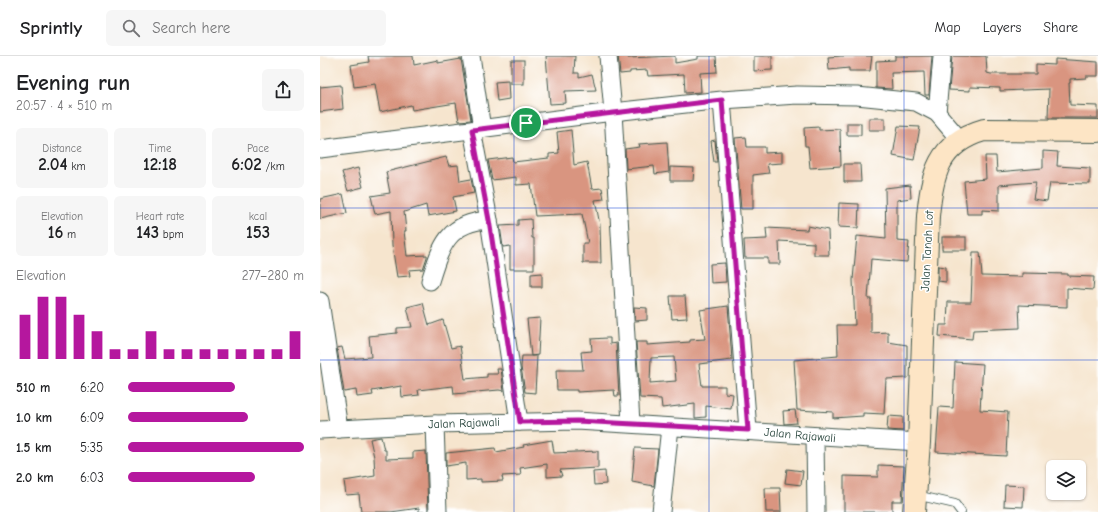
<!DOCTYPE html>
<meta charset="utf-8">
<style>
body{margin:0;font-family:"Comic Neue",sans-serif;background:#f6f6f6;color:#202124;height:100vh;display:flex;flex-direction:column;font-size:15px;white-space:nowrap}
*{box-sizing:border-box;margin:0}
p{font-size:13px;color:#757577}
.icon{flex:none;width:22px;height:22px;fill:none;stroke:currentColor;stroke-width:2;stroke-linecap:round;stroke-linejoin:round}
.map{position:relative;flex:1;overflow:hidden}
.details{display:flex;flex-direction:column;background:#fff;width:320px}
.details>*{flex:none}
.controls{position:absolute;left:726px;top:404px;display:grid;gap:8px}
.controls a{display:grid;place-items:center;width:40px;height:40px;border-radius:6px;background:#fff;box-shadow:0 1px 3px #0004;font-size:20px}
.pin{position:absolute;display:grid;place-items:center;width:34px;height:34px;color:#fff;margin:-17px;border:2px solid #fff;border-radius:50%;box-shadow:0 1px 4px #0007}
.round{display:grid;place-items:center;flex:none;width:42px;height:42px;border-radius:6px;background:#f6f6f6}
.head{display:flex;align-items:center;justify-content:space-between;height:68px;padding:0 16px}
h1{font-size:22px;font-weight:600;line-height:30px}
.stats{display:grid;grid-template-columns:repeat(3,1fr);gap:6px;height:68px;padding:4px 16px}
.stats div{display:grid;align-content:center;border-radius:6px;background:#f6f6f6;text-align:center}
.stats b{font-size:17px;font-weight:600}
.stats small{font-size:11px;font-weight:400}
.stats p{font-size:11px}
.chart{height:112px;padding:8px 16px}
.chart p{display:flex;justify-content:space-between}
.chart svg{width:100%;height:72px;margin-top:4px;stroke:#b5179e;stroke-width:6}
ul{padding:0 16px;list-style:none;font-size:13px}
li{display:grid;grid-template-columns:64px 48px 1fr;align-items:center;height:30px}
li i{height:10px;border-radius:5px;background:#b5179e}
header{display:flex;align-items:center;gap:24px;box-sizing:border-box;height:56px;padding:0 20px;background:#fff;border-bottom:1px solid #e0e0e0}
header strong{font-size:19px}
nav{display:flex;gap:22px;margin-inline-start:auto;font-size:14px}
.search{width:280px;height:36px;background:#f6f6f6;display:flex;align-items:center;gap:10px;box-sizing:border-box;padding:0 14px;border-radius:6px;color:#757577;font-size:15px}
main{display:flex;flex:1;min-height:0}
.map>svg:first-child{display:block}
.building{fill:#d99580;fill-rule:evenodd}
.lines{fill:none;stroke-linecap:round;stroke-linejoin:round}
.lane-casing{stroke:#3f564b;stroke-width:10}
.street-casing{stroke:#3f564b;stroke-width:19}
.secondary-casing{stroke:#3f564b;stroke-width:24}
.lane{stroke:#fff;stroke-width:8}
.street{stroke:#fff;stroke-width:17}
.secondary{stroke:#fde5c5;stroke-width:22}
.route-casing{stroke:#fff;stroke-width:8}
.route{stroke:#b5179e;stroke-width:5}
.grid{fill:none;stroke:#1d4ed8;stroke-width:1;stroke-opacity:0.55}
.labels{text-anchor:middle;stroke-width:3;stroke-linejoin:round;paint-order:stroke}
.street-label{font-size:12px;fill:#1f3d34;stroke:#fff}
</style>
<header>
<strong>Sprintly</strong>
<div class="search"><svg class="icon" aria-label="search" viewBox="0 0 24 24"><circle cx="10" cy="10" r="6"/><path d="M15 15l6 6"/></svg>Search here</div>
<nav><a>Map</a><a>Layers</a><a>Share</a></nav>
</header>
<main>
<section class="details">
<div class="head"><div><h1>Evening run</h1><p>20:57 · 4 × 510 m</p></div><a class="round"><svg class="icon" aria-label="share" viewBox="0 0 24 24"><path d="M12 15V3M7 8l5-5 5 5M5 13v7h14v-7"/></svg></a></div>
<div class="stats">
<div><p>Distance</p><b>2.04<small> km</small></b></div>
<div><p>Time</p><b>12:18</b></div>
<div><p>Pace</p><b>6:02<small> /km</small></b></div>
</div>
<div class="stats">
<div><p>Elevation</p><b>16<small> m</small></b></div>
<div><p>Heart rate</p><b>143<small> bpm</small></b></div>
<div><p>kcal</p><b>153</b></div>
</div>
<div class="chart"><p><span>Elevation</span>277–280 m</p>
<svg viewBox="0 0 160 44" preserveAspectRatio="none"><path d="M5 44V17M15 44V6M25 44V6M35 44V17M45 44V27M55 44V38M65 44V38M75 44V27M85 44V38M95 44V38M105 44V38M115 44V38M125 44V38M135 44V38M145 44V38M155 44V27"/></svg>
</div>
<ul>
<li><b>510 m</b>6:20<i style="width:61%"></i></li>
<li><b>1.0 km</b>6:09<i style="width:68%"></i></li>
<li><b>1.5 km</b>5:35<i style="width:100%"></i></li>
<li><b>2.0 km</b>6:03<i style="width:72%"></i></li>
</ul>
</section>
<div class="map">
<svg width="778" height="456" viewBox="0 0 778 456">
<rect width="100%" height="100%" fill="#fff"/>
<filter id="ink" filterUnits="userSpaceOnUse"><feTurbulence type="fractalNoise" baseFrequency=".025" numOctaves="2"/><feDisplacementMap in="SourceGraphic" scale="8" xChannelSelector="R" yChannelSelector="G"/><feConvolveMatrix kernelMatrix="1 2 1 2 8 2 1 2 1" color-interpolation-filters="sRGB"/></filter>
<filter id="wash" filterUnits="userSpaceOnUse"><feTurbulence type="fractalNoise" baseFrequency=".012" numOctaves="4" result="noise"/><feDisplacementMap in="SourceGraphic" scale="16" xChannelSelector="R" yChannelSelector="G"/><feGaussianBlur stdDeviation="0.9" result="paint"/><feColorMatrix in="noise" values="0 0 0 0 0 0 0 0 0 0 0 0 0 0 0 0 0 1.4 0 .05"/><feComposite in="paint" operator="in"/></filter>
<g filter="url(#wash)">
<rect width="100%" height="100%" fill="#f6e5ce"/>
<g id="blocks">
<g class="building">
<polygon points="48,0 93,0 94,9 118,4 118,7 141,3 151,64 139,65 136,47 92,54 91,49 60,56 55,28 34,31 31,9 49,6"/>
<polygon points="226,0 255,0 254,17 259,17 259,21 272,18 276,34 245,35 246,47 230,48"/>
<polygon points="298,0 308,0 308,2 355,0 355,7 378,3 378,0 396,0 397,16 380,17 381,36 365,37 364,18 328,20 327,14 310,15 310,17 300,18"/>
<polygon points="434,0 452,0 452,14 434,15"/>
<polygon points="521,0 552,0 550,15 529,15 529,12 509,14 508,1"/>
<polygon points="575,0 612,0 609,39 605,39 604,16 571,17 572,33 556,32 556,5 575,4"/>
<polygon points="632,0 666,0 667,17 671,18 716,18 716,8 735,9 735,3 778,6 778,20 766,20 766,22 750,23 750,27 749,27 750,49 778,50 778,62 728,62 729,33 680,35 680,32 650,31 650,35 629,34"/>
<rect x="191" y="4" width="13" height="24"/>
<polygon points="188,25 189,43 177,45 175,26"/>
<polygon points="21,29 23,53 0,56 0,31"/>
<rect x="549" y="62" width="16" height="12"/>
<rect x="527" y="67" width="14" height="12"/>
<polygon points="578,70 600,71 594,104 573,100"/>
<polygon points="499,71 499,74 520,73 521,110 490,112 488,90 485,90 484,72"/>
<polygon points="251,74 254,109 267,106 272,133 282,132 284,143 275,144 280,169 281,207 263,207 263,187 268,187 262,158 215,160 211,128 196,129 196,121 172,124 168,104 192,101 193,106 229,102 229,98 239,97 237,76"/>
<polygon points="426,81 427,91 445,91 445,97 462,96 462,107 447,108 449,117 433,119 433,153 421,153 415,82"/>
<polygon points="395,84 397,106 394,106 391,85"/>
<polygon points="347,86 349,116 335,118 334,110 306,113 305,93 320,91 319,88"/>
<polygon points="723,95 738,96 737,110 770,112 770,128 730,127 727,145 713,143 716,126 679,129 679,155 662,154 662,158 647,158 644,125 666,123 665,100 676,100 677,116 723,112"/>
<polygon points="126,101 129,110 138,109 140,125 151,123 154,137 133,141 136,155 108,160 106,149 84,156 86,175 84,175 87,200 107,199 107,201 103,213 89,214 90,220 77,221 72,189 71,155 55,158 51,140 70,137 66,116"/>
<polygon points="524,108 540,108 541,126 524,126"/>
<polygon points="350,111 374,112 373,125 350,125"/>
<polygon points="38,112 43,131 28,135 22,116"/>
<polygon points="590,129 591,142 577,144 577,185 589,186 587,206 551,203 548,243 551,243 551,277 568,276 568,286 587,289 587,322 566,323 564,358 543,357 543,360 513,362 513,356 477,354 474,304 518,300 517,269 535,269 533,224 537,180 566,183 565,132"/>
<polygon points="23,138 27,157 0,163 0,143"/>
<polygon points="519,147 539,148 538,172 518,171"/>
<polygon points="211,163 212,182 214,182 214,213 190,213 190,190 183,191 180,170 198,169 198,164"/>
<polygon points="488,170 508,174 509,199 494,199 494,187 459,185 460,208 448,208 448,202 425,202 424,184 447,183 446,172 487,174"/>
<rect x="622" y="181" width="24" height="13"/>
<polygon points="653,196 660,196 662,220 702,221 702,217 748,218 748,220 774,221 773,234 747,232 747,251 699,249 700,272 653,274 652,283 619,280 620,269 627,269 628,246 651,246"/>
<polygon points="405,207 406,226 391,227 390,208"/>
<polygon points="618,210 626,211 626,226 618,225"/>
<polygon points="222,217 222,231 211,231 211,218"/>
<polygon points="350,240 365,240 367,262 352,263"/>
<polygon points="103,247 109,269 123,264 131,292 140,290 145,323 167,321 167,318 178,318 177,313 181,313 184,335 179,334 134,338 133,330 98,334 99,339 82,341 81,330 52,335 53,339 37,341 36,334 24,336 17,292 22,291 25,303 51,301 49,280 77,277 77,272 92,271 87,251"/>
<path d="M 408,250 L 412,304 L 379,308 L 382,330 L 405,330 L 405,337 L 413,338 L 411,353 L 386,350 L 386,361 L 375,362 L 375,348 L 342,352 L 341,343 L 320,342 L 316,286 L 327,286 L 327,289 L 370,286 L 370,284 L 385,283 L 380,254 ZM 354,301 L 356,325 L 330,327 L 331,302 Z"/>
<polygon points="314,251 327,252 327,264 315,265"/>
<polygon points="220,262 218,299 211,300 207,263"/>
<polygon points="287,282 290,282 290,288 296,287 299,340 295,340 294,334 257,336 257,334 237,334 236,314 263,314 261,296 272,295 271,283"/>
<polygon points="202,300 217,300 215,337 205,336 201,311"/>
<polygon points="635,306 663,308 660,354 688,356 686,400 616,396 619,351 633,352"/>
<polygon points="475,354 477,367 464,368 463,355"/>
<polygon points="568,360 583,361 583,375 567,374"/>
<polygon points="61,381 64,394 66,394 66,403 93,402 93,396 106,395 108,456 99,456 99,452 71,456 41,456 39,438 26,439 24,425 55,420 54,401 50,383"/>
<polygon points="232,384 234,397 278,395 278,412 240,414 242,420 227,421 227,408 200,412 201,419 182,420 183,425 161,426 161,423 146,424 146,407 126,410 126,397 175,392 176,396 204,391 203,389"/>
<polygon points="315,392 338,393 334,430 312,426"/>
<polygon points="558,409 584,410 582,445 572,445 572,456 524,456 524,420 558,421"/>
<polygon points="467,413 483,415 481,429 465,427"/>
<polygon points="285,415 286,428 274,429 273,416"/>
<polygon points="685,429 704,430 703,451 684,450"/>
<polygon points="445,432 460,432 461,456 446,456"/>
</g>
</g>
</g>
<g filter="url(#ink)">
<use href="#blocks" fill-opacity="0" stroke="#3f564b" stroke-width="1"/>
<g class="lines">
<defs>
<polyline id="lane" points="596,439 635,448 641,456"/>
<g id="street">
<polyline points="151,0 162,73"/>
<polyline points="288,0 293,56 311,367"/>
<polyline points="402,44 428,374"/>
<polyline points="617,57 622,0"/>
<polyline points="152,74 169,164 199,366"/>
<polyline points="0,93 293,56 402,44 477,39 537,40 596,46 617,57 640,84"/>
<path d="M 110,225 C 121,190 128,166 169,164"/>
<polyline points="0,245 19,373"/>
<polyline points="115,368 118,456"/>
<polyline points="0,374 115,368 257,365 599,386"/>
<polyline points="495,380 496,456"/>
<polyline points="341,456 350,371"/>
</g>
<path id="secondary" d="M 594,456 L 599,386 L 608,160 C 612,119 618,87 664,74 L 778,75"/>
</defs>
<use href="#lane" class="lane-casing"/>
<use href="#street" class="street-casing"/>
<use href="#secondary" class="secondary-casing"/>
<use href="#lane" class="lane"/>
<use href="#street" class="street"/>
<use href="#secondary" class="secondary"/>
</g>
</g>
<g class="lines" filter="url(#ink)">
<defs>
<polygon id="route" points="402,44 428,374 257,365 200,366 169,164 152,74"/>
</defs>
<use href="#route" class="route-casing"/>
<use href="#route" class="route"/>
</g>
<path class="grid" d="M 194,0 L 194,456M 389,0 L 389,456M 584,0 L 584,456M 0,152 L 778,152M 0,304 L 778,304"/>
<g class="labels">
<g class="street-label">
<text transform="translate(607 195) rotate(-87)" y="4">Jalan Tanah Lot</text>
<text transform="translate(144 367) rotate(-2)" y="4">Jalan Rajawali</text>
<text transform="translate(480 379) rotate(5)" y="4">Jalan Rajawali</text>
</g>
</g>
</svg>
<div class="controls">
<a><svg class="icon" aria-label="layers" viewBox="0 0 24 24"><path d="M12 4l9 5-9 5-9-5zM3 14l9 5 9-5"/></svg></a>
</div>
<div class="pin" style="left:206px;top:67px;background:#1e9e55"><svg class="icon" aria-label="arrive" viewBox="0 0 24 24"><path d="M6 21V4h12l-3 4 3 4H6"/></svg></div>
</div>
</main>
